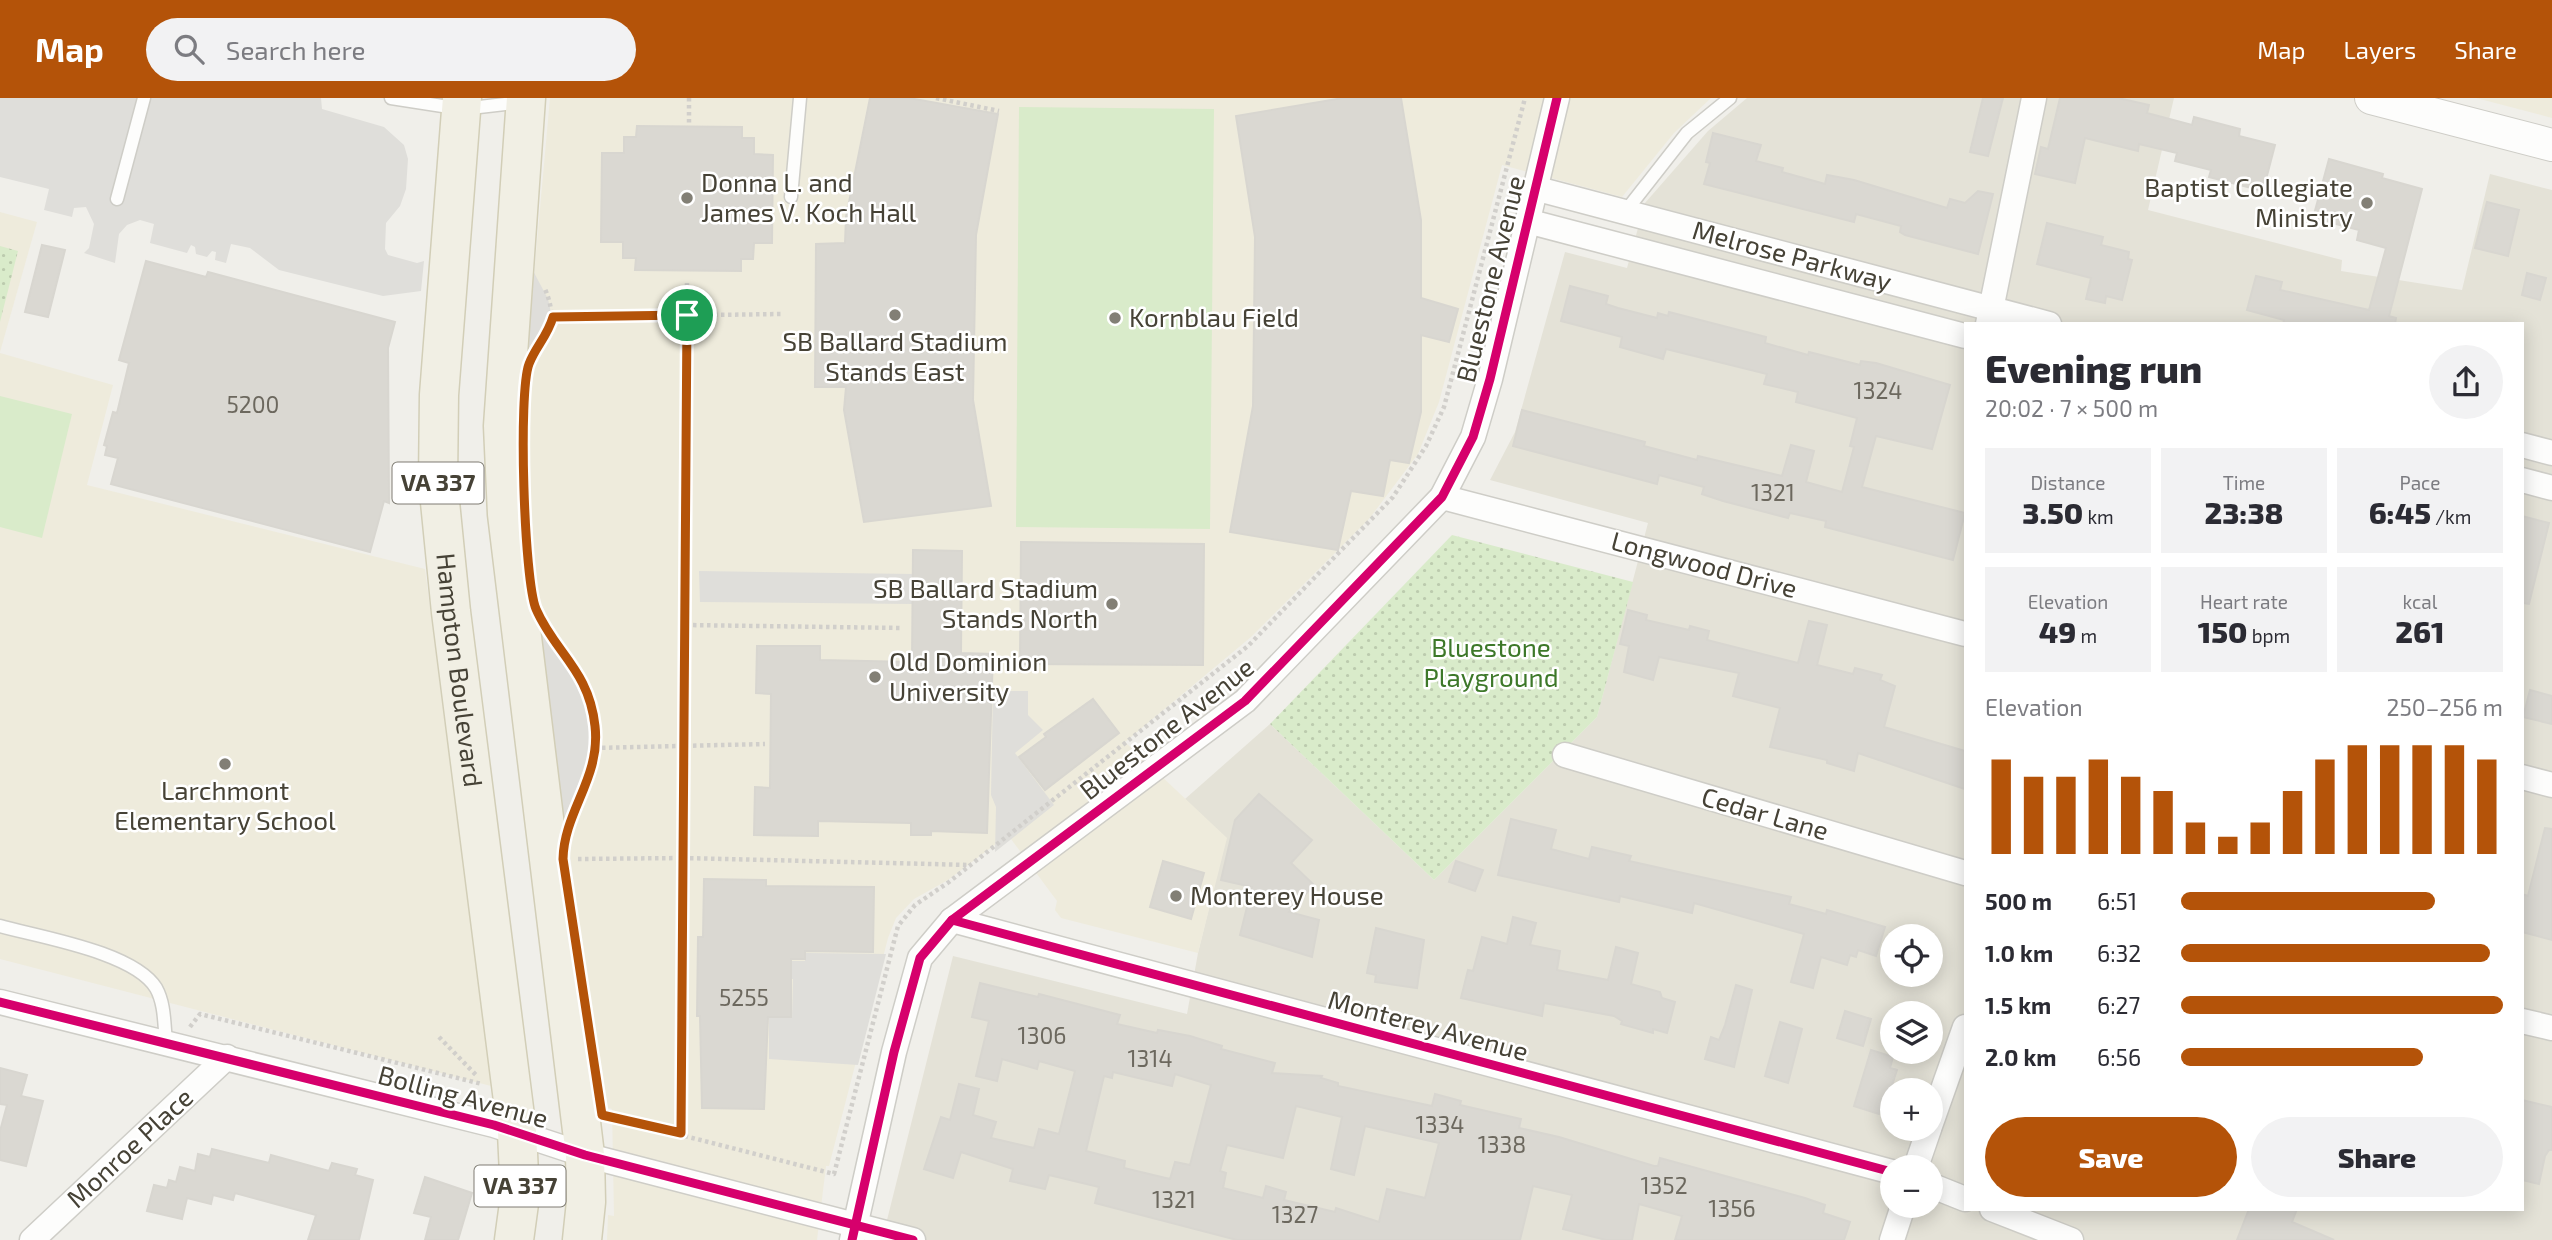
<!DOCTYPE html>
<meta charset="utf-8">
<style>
body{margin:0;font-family:"Exo 2",sans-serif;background:#f2f2f3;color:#2b2b33;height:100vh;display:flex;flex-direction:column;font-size:26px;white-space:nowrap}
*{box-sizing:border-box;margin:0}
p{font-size:23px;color:#7c7c81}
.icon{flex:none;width:38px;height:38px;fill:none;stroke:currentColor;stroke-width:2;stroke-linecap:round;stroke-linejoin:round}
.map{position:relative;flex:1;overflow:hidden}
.side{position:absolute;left:1964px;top:224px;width:560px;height:889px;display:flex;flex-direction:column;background:#fff;border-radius:0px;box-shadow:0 4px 18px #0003}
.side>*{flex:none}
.controls{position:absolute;left:1880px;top:826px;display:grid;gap:14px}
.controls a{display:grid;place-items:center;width:63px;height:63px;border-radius:50%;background:#fff;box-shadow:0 4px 18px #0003;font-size:35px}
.pin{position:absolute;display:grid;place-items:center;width:60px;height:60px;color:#fff;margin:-30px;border:4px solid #fff;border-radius:50%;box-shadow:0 2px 7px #0007}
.round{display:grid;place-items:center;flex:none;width:74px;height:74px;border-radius:37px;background:#f2f2f3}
.head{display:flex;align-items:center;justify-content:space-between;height:119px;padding:0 21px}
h1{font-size:38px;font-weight:800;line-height:52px}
.figures{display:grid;grid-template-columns:repeat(3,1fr);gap:10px;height:119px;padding:7px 21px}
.figures div{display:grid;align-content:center;border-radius:0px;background:#f2f2f3;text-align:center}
.figures b{font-size:30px;font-weight:800}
.figures small{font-size:19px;font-weight:400}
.figures p{font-size:19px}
.chart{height:196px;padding:14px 21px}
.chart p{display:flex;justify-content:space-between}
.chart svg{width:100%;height:126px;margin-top:7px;stroke:#b45309;stroke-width:6}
.action{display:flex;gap:14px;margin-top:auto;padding:14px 21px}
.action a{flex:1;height:80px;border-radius:42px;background:#b45309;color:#fff;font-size:28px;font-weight:800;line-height:80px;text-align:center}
.action a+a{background:#f2f2f3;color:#2b2b33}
ul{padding:0 21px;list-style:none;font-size:23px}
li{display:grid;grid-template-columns:112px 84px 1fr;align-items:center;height:52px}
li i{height:18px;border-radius:9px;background:#b45309}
header{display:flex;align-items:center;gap:42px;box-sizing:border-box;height:98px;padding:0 35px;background:#b45309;color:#fff}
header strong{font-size:33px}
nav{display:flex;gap:38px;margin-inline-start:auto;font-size:24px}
.search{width:490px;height:63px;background:#f2f2f3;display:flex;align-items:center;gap:18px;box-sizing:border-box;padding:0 24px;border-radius:38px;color:#7c7c81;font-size:26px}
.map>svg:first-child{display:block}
.residential{fill:#e4e2d7;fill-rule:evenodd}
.education{fill:#eeebdc}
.grass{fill:#d9ebca}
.park{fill:url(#park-dots)}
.parking{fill:#dfdeda}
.building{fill:#dad8d2;stroke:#d8d6d0;stroke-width:2;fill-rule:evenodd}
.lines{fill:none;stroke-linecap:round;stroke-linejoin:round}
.service-casing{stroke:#cecdc7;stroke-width:15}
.minor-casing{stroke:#cecdc7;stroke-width:27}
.tertiary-casing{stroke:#cecdc7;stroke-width:34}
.primary-casing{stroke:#d2ceb7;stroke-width:41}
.path{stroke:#d1cfcb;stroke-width:4.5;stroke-dasharray:3.5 3.5;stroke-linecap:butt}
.service{stroke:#fdfdfc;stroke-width:12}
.minor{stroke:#fdfdfc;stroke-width:24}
.tertiary{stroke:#fdfdfc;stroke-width:32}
.primary{stroke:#f1efe4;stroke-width:38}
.cycleway-casing{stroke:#fff;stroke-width:13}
.cycleway{stroke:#d6006c;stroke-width:9}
.route-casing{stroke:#fff;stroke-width:14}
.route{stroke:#b45309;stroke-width:9}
.poi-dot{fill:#827f75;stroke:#fff;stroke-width:2.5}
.labels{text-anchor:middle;stroke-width:5;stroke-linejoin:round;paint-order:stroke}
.number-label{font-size:23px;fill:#6c685e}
.shield{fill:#fff;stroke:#7e7b72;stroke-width:2}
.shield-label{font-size:24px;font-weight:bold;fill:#464236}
.poi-label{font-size:26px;fill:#464236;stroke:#fff;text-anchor:start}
.street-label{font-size:26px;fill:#464236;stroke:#fff}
.park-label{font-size:26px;fill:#3d7829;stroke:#fff}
</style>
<header>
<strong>Map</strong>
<div class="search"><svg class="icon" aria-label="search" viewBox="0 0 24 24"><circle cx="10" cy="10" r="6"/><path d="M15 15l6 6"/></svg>Search here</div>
<nav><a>Map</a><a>Layers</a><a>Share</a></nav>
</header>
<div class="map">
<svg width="2552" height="1142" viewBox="0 0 2552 1142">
<defs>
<pattern id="park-dots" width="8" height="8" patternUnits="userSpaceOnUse" patternTransform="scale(1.75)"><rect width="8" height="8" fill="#d9ebca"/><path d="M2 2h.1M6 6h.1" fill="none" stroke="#bccbae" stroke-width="1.8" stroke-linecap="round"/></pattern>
</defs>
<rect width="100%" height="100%" fill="#f0efea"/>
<path class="residential" d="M 1747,0 L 2174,0 L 2148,112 L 2342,162 L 2341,173 L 2462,192 L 2490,76 L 2552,92 L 2552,1142 L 882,1142 L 953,858 L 1187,916 L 1198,855 L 1226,740 L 1185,701 L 1270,626 L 1434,782 L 1597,619 L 1648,425 L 1490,382 L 1515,334 L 1565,154 L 1627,170 L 1645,105 L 1708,33 ZM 1965,226 L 2522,226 L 2522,1111 L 1965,1111 ZM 1892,838 L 1930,838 L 1930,877 L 1892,877 ZM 1892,915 L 1930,915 L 1930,954 L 1892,954 ZM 1892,992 L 1930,992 L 1930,1031 L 1892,1031 ZM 1892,1069 L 1930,1069 L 1930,1108 L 1892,1108 Z"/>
<g class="education">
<polygon points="550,0 1711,0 1674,35 1622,99 1502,67 1439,304 1418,356 1369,421 1251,539 1125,644 1227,740 1198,855 1061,820 1055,812 1057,803 1008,737 948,782 914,801 896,820 888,840 829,1068 826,1068 817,1142 607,1142 608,1117 614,1118 612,1011 602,1008 539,511 525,350 535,166"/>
<polygon points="2476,0 2552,0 2552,20"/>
<polygon points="0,114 37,124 0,254"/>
<polygon points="0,255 113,287 87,387 425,471 491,988 0,861"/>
</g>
<g class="grass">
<polygon points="1019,9 1214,11 1210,431 1016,429"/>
<polygon points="0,298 72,316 42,440 0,429"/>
</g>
<g class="park">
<polygon points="0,148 18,153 0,224"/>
<polygon points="1452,437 1633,484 1597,619 1434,782 1270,626"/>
</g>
<g class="parking">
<polygon points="0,0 321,0 322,11 384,29 404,47 408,61 406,91 400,108 386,125 385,151 388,157 417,165 424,163 421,193 383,198 279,172 250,150 231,146 226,165 215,162 216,154 212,153 207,159 196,156 195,149 191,147 187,155 150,145 154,126 140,122 127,127 119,136 115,165 84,155 89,150 94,126 86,109 74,110 72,119 44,112 49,91 0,79"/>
<polygon points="531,169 548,201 552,219 547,238 528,266 519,265"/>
<polygon points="699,473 914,476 912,506 700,504"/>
<polygon points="538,517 580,580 593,629 593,662 561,743"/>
<polygon points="993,593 1028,593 1028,617 1043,632 1015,655 1054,707 995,754 996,709 991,697"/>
<polygon points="806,855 886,856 858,967 769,961 769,920 792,920 793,881 770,880 782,863 805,863"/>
</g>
<g class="building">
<polygon points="870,0 909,0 998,16 976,137 973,302 991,408 864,424 844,312 846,289 815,289 816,146 845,145 846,119"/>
<polygon points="1343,0 1401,0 1421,122 1421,200 1458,211 1449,244 1421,237 1421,314 1409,365 1390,362 1383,398 1351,393 1338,452 1230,434 1253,308 1255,139 1236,18"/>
<polygon points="1983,0 2003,0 1988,58 1970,54"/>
<polygon points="2060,0 2118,0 2149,7 2147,15 2192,27 2194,19 2240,31 2239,38 2275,47 2263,93 2209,79 2211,72 2175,63 2177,55 2139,46 2138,53 2085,40 2075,85 2035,76 2041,49 2048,51"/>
<polygon points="637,28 742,29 742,40 754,40 754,56 773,57 772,145 754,145 753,161 741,161 741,173 635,172 636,160 623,160 623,144 601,144 602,55 624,55 624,39 636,39"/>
<polygon points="1713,35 1761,47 1756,63 1783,70 1782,74 1825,86 1827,77 1854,82 1947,110 1950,101 1965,105 1978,93 1993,96 1978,156 1905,137 1900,134 1901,128 1856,116 1854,124 1704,86 1710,65 1706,64"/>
<polygon points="2329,61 2383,76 2382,80 2422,91 2389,218 2396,220 2395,226 2283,226 2284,222 2247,212 2256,178 2282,184 2280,192 2369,212 2386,150 2357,142 2359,132 2313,120"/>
<polygon points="2487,104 2519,112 2508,158 2475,150"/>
<polygon points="2047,125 2103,139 2101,147 2129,154 2128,161 2132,162 2122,202 2106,198 2105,205 2086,201 2091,180 2037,166"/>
<polygon points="42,147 65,152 48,219 25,214"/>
<polygon points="146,163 206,179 208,174 395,224 388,250 389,405 384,403 370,454 111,386 118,360 105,357 107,348 104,347 113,314 117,315 129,265 119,262"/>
<polygon points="2527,175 2546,180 2540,202 2522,197"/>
<polygon points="1570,188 1608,198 1606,206 1618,210 1657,220 1658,215 1668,218 1669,214 1766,239 1765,245 1808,257 1809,254 1860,267 1861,263 1876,265 1950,287 1932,351 1876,338 1862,389 1965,415 1953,462 1825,429 1826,423 1790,415 1788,420 1723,403 1702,396 1704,389 1659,377 1657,386 1513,348 1522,312 1645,344 1644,348 1697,362 1698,358 1782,378 1791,347 1814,353 1806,384 1842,394 1854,349 1850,348 1857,320 1796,304 1798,294 1764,286 1767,276 1666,251 1663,261 1620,249 1622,239 1561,223"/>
<polygon points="2522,418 2549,425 2529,506 2522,505"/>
<polygon points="1021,444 1204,446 1203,567 1020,566"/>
<polygon points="913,452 962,453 961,555 993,556 987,735 931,733 931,737 911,737 911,725 818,723 818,738 754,737 755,689 770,690 771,596 756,595 757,548 820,548 820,562 912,564"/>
<polygon points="1628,512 1647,517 1646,522 1689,532 1690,528 1709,533 1707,542 1798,565 1809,523 1827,527 1817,567 1853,576 1855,570 1882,577 1880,582 1895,588 1884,629 1965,653 1965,691 1858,655 1854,673 1827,665 1827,662 1770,649 1780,610 1733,598 1739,575 1659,559 1653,582 1624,574 1629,548 1620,546"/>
<polygon points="2530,592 2552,598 2552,626 2523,619"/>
<polygon points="1093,601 1119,635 1045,692 1019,659 1046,639 1044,636"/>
<polygon points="1259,696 1312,742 1291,765 1314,787 1289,814 1319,822 1312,859 1240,837 1252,789 1221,782 1235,722"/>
<polygon points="1511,721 1556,732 1551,751 1589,761 1592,749 1631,758 1629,763 1791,799 1789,806 1826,816 1827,812 1885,829 1876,858 1858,852 1856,859 1850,857 1847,867 1821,859 1813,890 1791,884 1804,836 1694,805 1692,815 1620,798 1619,804 1498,777"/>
<polygon points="2545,730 2552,731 2552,842 2522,834 2522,796 2528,798"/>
<polygon points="1163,763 1204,775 1191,821 1150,809"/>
<polygon points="1456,763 1483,772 1475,793 1449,784"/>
<polygon points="704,781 766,782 766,788 874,789 873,854 805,853 805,861 791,861 791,919 768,919 764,1011 702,1010 700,918 697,918 698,839 703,839"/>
<polygon points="1513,819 1536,825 1530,847 1560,853 1557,872 1608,882 1616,849 1638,855 1631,886 1660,894 1662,900 1675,904 1667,935 1653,931 1653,935 1621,926 1622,923 1614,918 1544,905 1542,918 1461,900 1468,872 1473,873 1482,839 1507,846"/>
<polygon points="1376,830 1424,842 1417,890 1375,884 1376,877 1367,875"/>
<path d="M 980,885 L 1038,899 L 1039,896 L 1120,917 L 1117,926 L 1157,935 L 1158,932 L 1190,938 L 1222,948 L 1221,951 L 1275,965 L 1272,975 L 1322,978 L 1321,980 L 1338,985 L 1338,988 L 1432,1008 L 1435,996 L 1461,1003 L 1460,1007 L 1521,1021 L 1519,1030 L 1559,1039 L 1654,1068 L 1658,1068 L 1660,1060 L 1805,1100 L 1825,1107 L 1823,1115 L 1850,1124 L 1844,1142 L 1675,1142 L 1682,1118 L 1639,1106 L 1632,1142 L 1606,1142 L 1563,1131 L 1572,1097 L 1533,1088 L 1520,1142 L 1237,1142 L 1095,1105 L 1099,1089 L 1049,1077 L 1045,1091 L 1010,1083 L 1013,1071 L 961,1054 L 953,1080 L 924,1071 L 941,1019 L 950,1022 L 959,986 L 979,991 L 973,1017 L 996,1024 L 991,1040 L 1034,1050 L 1039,1031 L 1059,1036 L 1075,973 L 1039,963 L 1037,971 L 1002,961 L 997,983 L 976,978 L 989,923 L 972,919 ZM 1113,974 L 1172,988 L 1175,976 L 1211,987 L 1190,1067 L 1175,1064 L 1170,1081 L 1124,1070 L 1125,1063 L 1086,1053 L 1104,978 L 1112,980 ZM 1296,1008 L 1342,1019 L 1331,1071 L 1354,1077 L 1365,1028 L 1439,1045 L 1425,1100 L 1387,1091 L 1379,1124 L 1336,1110 L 1335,1114 L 1284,1102 L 1286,1094 L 1266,1088 L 1263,1100 L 1223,1090 L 1226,1075 L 1220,1073 L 1227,1047 L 1283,1060 Z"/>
<polygon points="1736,887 1752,892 1734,969 1705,961 1711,939 1719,942 1725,927"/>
<polygon points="1845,913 1871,921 1863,948 1837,940"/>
<polygon points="1780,924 1802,931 1788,985 1765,978"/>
<polygon points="1871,952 1893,959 1890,970 1897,972 1885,1009 1882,1007 1879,1016 1854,1008"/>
<polygon points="0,970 27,977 21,998 43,1003 26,1068 0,1062 0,1033 7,1007 0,1006"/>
<polygon points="2522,1002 2552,1009 2552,1052 2549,1052 2545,1058 2539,1086 2522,1082"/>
<polygon points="212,1051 269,1065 271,1057 329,1073 332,1065 357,1071 355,1077 373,1082 359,1142 308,1142 316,1117 235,1095 233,1102 213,1097 211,1106 187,1100 182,1121 147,1113 154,1087 167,1090 169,1082 176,1084 180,1069 195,1073 198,1056 210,1059"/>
<polygon points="425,1079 472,1095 458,1142 425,1142 431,1119 414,1115"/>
<polygon points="2249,1111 2297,1111 2292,1124 2334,1142 2237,1142"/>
</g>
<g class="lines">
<defs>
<g id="service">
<polyline points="391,0 462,11 522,4"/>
<polyline points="791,99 800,0"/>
<polyline points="117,101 144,0"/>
<polyline points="1625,114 1687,35 1730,0"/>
<path d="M 0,828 C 39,839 134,854 156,890 C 165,906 164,926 166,944"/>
</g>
<g id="minor">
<polyline points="1534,90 2049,226"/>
<polyline points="1527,123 1965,238"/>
<polyline points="1988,226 2034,0"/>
<polyline points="2522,347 2552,355"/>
<polyline points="2522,382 2552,390"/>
<polyline points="1442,399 1965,536"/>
<polyline points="1565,657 1965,775"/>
<polyline points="2522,679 2552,687"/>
<polyline points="952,822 1892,1074"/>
<polyline points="0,904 494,1027 585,1057 913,1142"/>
<polyline points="2522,923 2552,930"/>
<polyline points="1930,1028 1965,929"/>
<polyline points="1916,1069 1929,1031"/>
<polyline points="1930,1087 1965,1101"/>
<polyline points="1992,1111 2071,1142"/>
<polyline points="32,1142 227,959"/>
<polyline points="852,1142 894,954 920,860 952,822 1245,603 1442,399 1473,339 1490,281 1557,0"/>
<polyline points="1892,1142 1903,1108"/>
</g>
<polyline id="tertiary" points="2371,0 2552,47"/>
<g id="primary">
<path id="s1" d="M 462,0 L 439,297 L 438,384 L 451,514 L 517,1034 L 520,1098 L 514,1142"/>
<polyline points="526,0 503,328 507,416 585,1057 586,1104 582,1142"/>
</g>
</defs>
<use href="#service" class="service-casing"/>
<use href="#minor" class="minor-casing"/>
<use href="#tertiary" class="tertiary-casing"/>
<use href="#primary" class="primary-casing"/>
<g class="path">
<polyline points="689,0 689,26"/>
<polyline points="936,0 999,13"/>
<polyline points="553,219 783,216"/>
<path d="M 540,248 C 554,229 554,212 545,191"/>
<polyline points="686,527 902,530"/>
<path d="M 555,541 C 601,603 607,643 576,714"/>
<polyline points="595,650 765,646"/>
<polyline points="578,761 684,760 971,767"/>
<polyline points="190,929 200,916 482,986"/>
<polyline points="439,939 478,979"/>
<polyline points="610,1019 834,1076 898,828 915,807 949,784 1248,548 1393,399 1426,348 1444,309 1525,0"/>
<polyline points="681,1035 687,185"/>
</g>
<use href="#service" class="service"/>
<use href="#minor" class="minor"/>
<use href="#tertiary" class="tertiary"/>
<use href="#primary" class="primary"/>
<defs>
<g id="cycleway">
<polyline points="952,822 1892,1074"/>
<polyline points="0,904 494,1027 585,1057 913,1142"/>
<polyline points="852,1142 894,954 920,860 952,822 1245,603 1442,399 1473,339 1490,281 1557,0"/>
</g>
</defs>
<use href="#cycleway" class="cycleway-casing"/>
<use href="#cycleway" class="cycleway"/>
</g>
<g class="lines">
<defs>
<path id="route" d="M 687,217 L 681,1035 L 602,1017 L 563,761 C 564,713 601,680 595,628 C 589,572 555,555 536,511 C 524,482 518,295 529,266 C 536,248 547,239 553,219 Z"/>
</defs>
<use href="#route" class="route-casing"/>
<use href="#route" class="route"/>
</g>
<g class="poi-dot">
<circle cx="687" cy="100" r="7"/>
<circle cx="2367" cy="105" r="7"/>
<circle cx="895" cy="217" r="7"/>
<circle cx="1115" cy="220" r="7"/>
<circle cx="1112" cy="506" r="7"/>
<circle cx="875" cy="579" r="7"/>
<circle cx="225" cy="666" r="7"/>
<circle cx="1176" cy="798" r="7"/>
</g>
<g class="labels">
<g class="number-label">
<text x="1878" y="301">1324</text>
<text x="253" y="315">5200</text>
<text x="1773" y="403">1321</text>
<text x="744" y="908">5255</text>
<text x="1042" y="946">1306</text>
<text x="1150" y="969">1314</text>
<text x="1440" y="1035">1334</text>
<text x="1502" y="1055">1338</text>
<text x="1664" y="1096">1352</text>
<text x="1174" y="1110">1321</text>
<text x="1732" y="1119">1356</text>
<text x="1295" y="1125">1327</text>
</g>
<g class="shield">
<rect x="392.5" y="364.5" width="91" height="41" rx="5"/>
<rect x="474.5" y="1067.5" width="91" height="41" rx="5"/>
</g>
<g class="shield-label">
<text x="438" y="393">VA 337</text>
<text x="520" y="1096">VA 337</text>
</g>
<g class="poi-label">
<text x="701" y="94">Donna L. and<tspan x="701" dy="30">James V. Koch Hall</tspan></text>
<text x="2353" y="99" text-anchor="end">Baptist Collegiate<tspan x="2353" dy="30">Ministry</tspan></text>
<text x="1129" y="229">Kornblau Field</text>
<text x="895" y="253" text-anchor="middle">SB Ballard Stadium<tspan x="895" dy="30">Stands East</tspan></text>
<text x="1098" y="500" text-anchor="end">SB Ballard Stadium<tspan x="1098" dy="30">Stands North</tspan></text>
<text x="889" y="573">Old Dominion<tspan x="889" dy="30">University</tspan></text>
<text x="225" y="702" text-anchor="middle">Larchmont<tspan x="225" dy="30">Elementary School</tspan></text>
<text x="1190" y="807">Monterey House</text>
</g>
<g class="street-label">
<text transform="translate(1792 158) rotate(15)" y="9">Melrose Parkway</text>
<text transform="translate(1491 181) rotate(-76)" y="9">Bluestone Avenue</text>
<text transform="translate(1704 467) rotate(15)" y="9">Longwood Drive</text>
<text dy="9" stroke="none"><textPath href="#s1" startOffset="574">Hampton Boulevard</textPath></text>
<text transform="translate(1167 631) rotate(-38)" y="9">Bluestone Avenue</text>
<text transform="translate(1765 716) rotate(16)" y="9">Cedar Lane</text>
<text transform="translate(1428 928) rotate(15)" y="9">Monterey Avenue</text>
<text transform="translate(463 999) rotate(15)" y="9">Bolling Avenue</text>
<text transform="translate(130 1050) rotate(-43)" y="9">Monroe Place</text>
</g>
<g class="park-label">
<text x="1491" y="559">Bluestone<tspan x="1491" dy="30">Playground</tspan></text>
</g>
</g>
</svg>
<div class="controls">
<a><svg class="icon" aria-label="locate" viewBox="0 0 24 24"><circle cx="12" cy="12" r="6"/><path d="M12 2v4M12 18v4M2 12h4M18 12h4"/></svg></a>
<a><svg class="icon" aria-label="layers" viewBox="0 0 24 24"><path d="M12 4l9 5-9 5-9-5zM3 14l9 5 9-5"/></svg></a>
<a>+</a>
<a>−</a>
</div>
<div class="pin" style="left:687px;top:217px;background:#1e9e55"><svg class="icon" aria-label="arrive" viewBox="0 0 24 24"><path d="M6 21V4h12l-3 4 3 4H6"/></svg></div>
<section class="side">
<div class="head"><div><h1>Evening run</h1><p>20:02 · 7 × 500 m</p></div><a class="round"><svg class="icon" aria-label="share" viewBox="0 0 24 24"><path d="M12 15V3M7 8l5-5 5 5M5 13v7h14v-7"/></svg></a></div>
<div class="figures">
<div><p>Distance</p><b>3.50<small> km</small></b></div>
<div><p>Time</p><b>23:38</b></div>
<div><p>Pace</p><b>6:45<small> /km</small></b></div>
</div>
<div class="figures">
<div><p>Elevation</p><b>49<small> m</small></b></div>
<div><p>Heart rate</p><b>150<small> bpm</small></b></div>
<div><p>kcal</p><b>261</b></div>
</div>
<div class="chart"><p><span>Elevation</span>250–256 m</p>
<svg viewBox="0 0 160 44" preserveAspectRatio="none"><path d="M5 44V11M15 44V17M25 44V17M35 44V11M45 44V17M55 44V22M65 44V33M75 44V38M85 44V33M95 44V22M105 44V11M115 44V6M125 44V6M135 44V6M145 44V6M155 44V11"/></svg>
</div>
<ul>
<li><b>500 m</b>6:51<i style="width:79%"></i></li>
<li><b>1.0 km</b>6:32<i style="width:96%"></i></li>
<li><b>1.5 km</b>6:27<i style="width:100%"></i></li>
<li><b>2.0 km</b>6:56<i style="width:75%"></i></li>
</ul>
<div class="action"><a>Save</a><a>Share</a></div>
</section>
</div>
